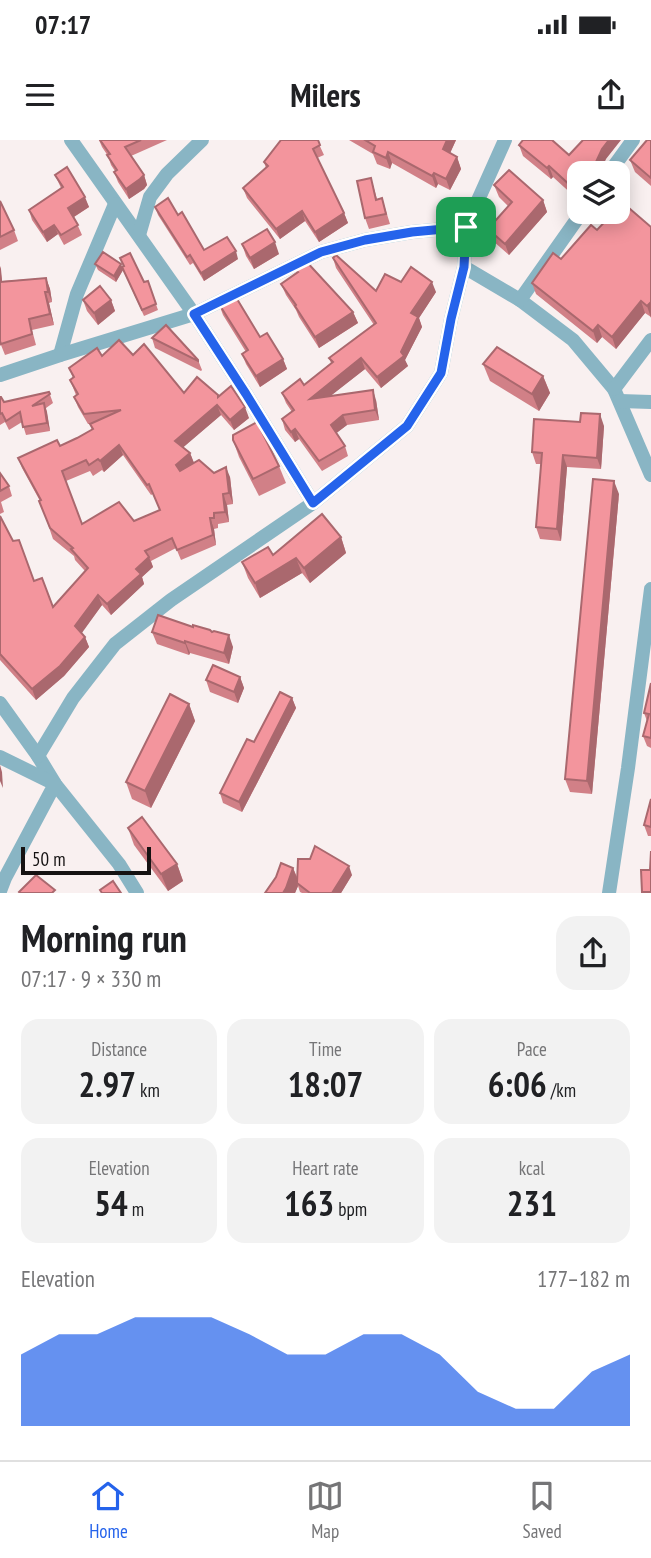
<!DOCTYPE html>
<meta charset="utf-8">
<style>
body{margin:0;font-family:"PT Sans Narrow",sans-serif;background:#f2f2f2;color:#202124;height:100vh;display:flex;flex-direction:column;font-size:26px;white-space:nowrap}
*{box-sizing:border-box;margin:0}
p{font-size:23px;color:#757577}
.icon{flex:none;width:38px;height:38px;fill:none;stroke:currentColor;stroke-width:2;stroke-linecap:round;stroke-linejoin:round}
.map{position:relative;height:753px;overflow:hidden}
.sheet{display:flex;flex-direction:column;background:#fff;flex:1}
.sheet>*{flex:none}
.buttons{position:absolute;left:567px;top:21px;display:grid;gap:14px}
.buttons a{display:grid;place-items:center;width:63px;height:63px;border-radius:14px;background:#fff;box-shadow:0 4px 18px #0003;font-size:35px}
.scale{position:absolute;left:21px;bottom:18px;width:130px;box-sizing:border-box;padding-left:7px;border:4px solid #151212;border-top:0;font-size:19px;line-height:24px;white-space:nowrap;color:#151212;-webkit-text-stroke:5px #f9f0f0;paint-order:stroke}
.pin{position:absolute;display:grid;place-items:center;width:60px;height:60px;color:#fff;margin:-30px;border-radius:14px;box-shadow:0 4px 10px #0006}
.round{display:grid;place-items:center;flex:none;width:74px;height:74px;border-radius:21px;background:#f2f2f2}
.summary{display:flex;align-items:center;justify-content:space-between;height:119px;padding:0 21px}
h1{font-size:38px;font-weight:800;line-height:52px}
.figures{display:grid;grid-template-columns:repeat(3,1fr);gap:10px;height:119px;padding:7px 21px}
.figures div{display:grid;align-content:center;border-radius:18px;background:#f2f2f2;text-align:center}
.figures b{font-size:35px;font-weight:800}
.figures small{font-size:19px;font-weight:400}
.figures p{font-size:19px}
.chart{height:196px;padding:14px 21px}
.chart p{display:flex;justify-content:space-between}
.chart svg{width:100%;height:126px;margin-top:7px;fill:#2563eb;opacity:.7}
.status{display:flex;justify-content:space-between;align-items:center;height:49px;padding:0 35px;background:#fff;direction:ltr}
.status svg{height:19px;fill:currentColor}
header{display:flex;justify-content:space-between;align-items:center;height:91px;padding:0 21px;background:#fff;font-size:32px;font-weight:800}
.menu{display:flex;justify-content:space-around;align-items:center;height:98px;border-top:2px solid #e0e0e0;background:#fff;font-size:19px;color:#757577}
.menu a{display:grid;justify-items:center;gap:4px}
.menu .current{color:#2563eb}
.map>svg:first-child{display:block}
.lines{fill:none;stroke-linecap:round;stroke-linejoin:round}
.street{stroke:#89b5c4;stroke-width:14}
.wall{fill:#d18087;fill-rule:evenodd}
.shaded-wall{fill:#aa686e}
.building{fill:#f3959d;stroke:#aa686e;stroke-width:2;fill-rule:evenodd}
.route-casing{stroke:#fff;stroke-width:14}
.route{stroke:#2563eb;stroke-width:9}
</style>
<div class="status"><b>07:17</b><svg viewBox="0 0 49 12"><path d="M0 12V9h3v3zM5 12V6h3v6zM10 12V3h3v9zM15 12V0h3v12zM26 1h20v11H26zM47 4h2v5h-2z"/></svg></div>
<header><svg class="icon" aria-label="menu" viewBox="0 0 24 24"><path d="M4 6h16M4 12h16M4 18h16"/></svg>Milers<svg class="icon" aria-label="share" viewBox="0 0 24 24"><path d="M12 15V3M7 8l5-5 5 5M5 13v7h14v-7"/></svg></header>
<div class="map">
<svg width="651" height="753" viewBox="0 0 651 753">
<rect width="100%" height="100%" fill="#f9f0f0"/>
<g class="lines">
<g class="street">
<polyline points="71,0 194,174 246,254 313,363"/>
<polyline points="609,33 633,0"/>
<polyline points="139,95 150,57 167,34 202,0"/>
<polyline points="464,127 520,160 573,200 614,249 651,335"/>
<polyline points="520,160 582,72"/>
<polyline points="60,215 77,154 115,64"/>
<polyline points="0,235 60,215 194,174 321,112 365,100 412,92 466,87"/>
<polyline points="614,249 651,200"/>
<polyline points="620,261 651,262"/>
<polyline points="0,563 38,616 55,644 119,724 137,753"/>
<polyline points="38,616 73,558 115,504 171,460 313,363 407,286 441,233 451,179 464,127 466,87 505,0"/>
<polyline points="0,617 55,644 5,738 0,751"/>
<polyline points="609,753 628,628 651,449"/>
</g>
</g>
<g class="wall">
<polygon points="99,0 167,0 131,16 144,35 147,45 144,49 129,59 118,42 114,32 115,31 111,25 108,16 102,7"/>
<polygon points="349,0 456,0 450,13 457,17 461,29 450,50 438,44 436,48 392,23 390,29 377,24 373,14"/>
<polygon points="651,0 651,46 635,32 630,20"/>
<polygon points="319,1 318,2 324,15 317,18 344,73 348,83 319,102 305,81 280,99 247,58 243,48 266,28 264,22"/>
<polygon points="519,5 569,15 606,19 579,33 579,55 576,58 553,37 551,39 523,16"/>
<polygon points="55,35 75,40 89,67 74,77 82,95 64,105 58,94 47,102 32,80 29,70 61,48"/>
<polygon points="371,38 377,59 382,58 390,84 369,89 365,78"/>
<polygon points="494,45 543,60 547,72 509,115 493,101 488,89 508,66 499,57"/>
<polygon points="0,61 14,90 18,101 0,110"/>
<polygon points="155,67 178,75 204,110 238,119 204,141 193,123 190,125 158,75"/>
<polygon points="651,87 651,177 645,173 616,209 602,197 597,203 536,154 532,143 597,90"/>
<polygon points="242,104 279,114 254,129 246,116"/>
<polygon points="333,118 376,151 401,142 436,152 419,178 422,187 405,220 408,226 381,248 365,229 330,256 376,260 379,280 347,285 336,293 345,306 348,316 322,331 299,299 295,302 285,290 282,279 292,272 286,263 282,253 304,245 331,223 329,218 374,185 336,128"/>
<polygon points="95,124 122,127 144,142 148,141 158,170 144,176 123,130 116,142 98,130"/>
<polygon points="0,126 2,141 46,138 50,149 52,162 49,163 54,185 32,190 36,205 5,215 1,205 0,206"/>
<polygon points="294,128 353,172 358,183 319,208 299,177 296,170 286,155 281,144 296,133"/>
<polygon points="83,160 111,160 115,171 98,185 87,171"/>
<polygon points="219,164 260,197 283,219 287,229 260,247 246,224 242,214 246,212 223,175"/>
<polygon points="152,198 198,220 202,230 201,231 155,208"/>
<path d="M 133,215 L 184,253 L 218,257 L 249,278 L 234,290 L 221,275 L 183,307 L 190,313 L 194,323 L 214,333 L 230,337 L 233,364 L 227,365 L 229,382 L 218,384 L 218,388 L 214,389 L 216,405 L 181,420 L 176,408 L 151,421 L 153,427 L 142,437 L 144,444 L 111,475 L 102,465 L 81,493 L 85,497 L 89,507 L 64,536 L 36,560 L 0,520 L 0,376 L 34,441 L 53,467 L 85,431 L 75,420 L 74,416 L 53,399 L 40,361 L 22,328 L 18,318 L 60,306 L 77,298 L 92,290 L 90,284 L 88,284 L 78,267 L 74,257 L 76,255 L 70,240 L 73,238 L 69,228 L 102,216 ZM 123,315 L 151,355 L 153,354 L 160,370 L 134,381 L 82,384 L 66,341 L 90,331 L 93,336 L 102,330 L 104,332 Z"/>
<polygon points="483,224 543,236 550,253 539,271 490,241"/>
<polygon points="49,252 53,263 46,268 50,291 26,295 22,282 9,290 5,282 0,285 0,257 4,262"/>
<polygon points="604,286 601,329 567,327 561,401 540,399 536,387 541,324 536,324 532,312"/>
<polygon points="233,300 279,326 286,343 259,356 239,317"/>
<polygon points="0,333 9,346 12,356 1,362 4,372 0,374"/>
<polygon points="619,354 592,654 570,652 565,639"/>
<polygon points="341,397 346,413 310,443 302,433 260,458 248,438 242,422"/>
<polygon points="193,487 212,492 233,507 229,524 190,513 189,515 157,504 152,492"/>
<polygon points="240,537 244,548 238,563 210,552 206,540"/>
<polygon points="651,543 651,608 647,606 643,596 647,581 644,573"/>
<polygon points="292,558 296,568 242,672 223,663 220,653 254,602"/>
<polygon points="189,564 195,581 151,668 132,659 126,642"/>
<polygon points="651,659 651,696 648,696 644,685"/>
<polygon points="128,688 177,724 183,741 168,751 134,705"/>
<polygon points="293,728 297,737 352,735 341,753 302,753 300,752 298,746 295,753 265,753"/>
</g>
<g class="shaded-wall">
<polygon points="447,0 456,0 447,20 443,9"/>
<polygon points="609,0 621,0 606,19 600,33 585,33"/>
<polygon points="388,12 392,23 390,29 386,18"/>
<polygon points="457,17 461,29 450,50 446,39"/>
<polygon points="549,26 553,37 551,39 547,28"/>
<polygon points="434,33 438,44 436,48 432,36"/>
<polygon points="144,35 147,45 144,49 129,59 126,49"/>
<polygon points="579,40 579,55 576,58 572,47"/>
<polygon points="85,57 89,67 72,78 68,68"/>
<polygon points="543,60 547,72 509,115 505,104"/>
<polygon points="302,71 305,81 280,99 276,89"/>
<polygon points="344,73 348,83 319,102 315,92"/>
<polygon points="54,85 58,94 47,102 43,92"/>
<polygon points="275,102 279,114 254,129 250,118"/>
<polygon points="236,111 238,119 204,141 201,133"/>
<polygon points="121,124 123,130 116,142 114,136"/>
<polygon points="0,126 1,129 3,152 0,143"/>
<polygon points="46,138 50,149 52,162 48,152"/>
<polygon points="432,142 436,152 419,178 422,187 405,220 408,226 381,248 377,237 411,173"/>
<polygon points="45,152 49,163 54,185 50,174"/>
<polygon points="111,160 115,171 98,185 94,173"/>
<polygon points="641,161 645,173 616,209 612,197"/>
<polygon points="651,162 651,178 647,166"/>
<polygon points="353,172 358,183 319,208 315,197"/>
<polygon points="598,185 602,197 597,203 593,191"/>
<polygon points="361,218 365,229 314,269 310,259"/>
<polygon points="283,219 287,229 260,247 256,236"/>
<polygon points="543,236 550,253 539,271 532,254"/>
<polygon points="373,250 376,260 379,280 375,270"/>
<polygon points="44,263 47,272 50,291 47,283"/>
<polygon points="217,265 221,275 179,311 175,301"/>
<polygon points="245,267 249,278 234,290 230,280"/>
<polygon points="600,274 604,286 601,329 597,318"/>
<polygon points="343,275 347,285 334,295 331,285"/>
<polygon points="295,289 299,299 295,302 291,292"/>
<polygon points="119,305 123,315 104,332 100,321"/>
<polygon points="190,313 194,323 180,335 176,325"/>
<polygon points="563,315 567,327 561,401 557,389"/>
<polygon points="226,327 230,337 233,364 229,353"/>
<polygon points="614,341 619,354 592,654 587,641"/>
<polygon points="223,354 227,365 229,382 225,372"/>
<polygon points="210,378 214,389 216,405 213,395"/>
<polygon points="341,397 346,413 310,443 304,428"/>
<polygon points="149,417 153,427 142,437 144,444 111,475 107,464 136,429"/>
<polygon points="296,418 302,433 260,458 255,443"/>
<polygon points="98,455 102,465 79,497 75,486"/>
<polygon points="229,495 233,507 229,524 224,513"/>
<polygon points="85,497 89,507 64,536 36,560 32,549"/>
<polygon points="185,501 190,513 189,515 185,503"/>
<polygon points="240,537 244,548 238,563 234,552"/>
<polygon points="292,558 296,568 242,672 239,662"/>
<polygon points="189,564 195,581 151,668 145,651"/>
<polygon points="0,625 2,632 3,648 0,641"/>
<polygon points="177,724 183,741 168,751 161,734"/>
<polygon points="349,726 352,735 341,753 332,753"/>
<polygon points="293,728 299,743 297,743 298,746 295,753 283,753"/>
</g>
<g class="building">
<polygon points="100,0 141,0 125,7 144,35 140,39 126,49 114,32 117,30 107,15 110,14"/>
<polygon points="281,0 318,0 320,5 313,9 344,73 315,92 302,71 276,89 243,48 268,26 264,22"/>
<polygon points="365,0 447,0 443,9 457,17 446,39 434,33 432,36 388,12 386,18 373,12 375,6"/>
<polygon points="523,0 552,0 569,15 583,0 609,0 602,9 596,22 585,33 579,33 579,40 572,47 549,26 547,28 519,5"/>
<polygon points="647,0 651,0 651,38 630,20"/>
<polygon points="67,27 85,57 68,68 78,85 61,95 54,85 43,92 29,70 63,47 55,35"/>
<polygon points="509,30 543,60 505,104 488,89 512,62 494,45"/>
<polygon points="371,38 376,60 382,58 386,74 365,78 357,41"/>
<polygon points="168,58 178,75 182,72 204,110 227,97 236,111 201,133 190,115 187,117 155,67"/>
<polygon points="0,61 14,90 0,97"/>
<polygon points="622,62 651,87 651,162 647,166 641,161 612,197 598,185 593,191 532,143 553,113 561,119 591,85 597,90 614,72 618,72 618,67"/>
<polygon points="267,89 275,102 250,118 242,104"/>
<polygon points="103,112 121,124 114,136 95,124"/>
<polygon points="130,113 144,142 148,141 156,164 142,170 122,127 124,126 120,118"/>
<polygon points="336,115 376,151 385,134 401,142 411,127 432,142 411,173 418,177 401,212 404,216 377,237 361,218 310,259 373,250 375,270 343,275 331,285 345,306 319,321 295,289 291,292 282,279 294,270 282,253 300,239 304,245 333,222 329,218 376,183 333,118"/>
<polygon points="304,119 353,172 315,197 295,166 296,165 281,144 298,132 294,128"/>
<polygon points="46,138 48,152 45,152 50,174 29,179 32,194 1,204 0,201 0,142"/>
<polygon points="100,146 111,160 94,173 83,160"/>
<polygon points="234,154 260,197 267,193 283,219 256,236 242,214 248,210 219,164"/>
<polygon points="166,185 198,220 198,221 152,198"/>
<path d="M 119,200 L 133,215 L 144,204 L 184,253 L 197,237 L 218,255 L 218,257 L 231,246 L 245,267 L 230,280 L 217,265 L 175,301 L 190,313 L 176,325 L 180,331 L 199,320 L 214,333 L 226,327 L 229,353 L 223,354 L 225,372 L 214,373 L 214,378 L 210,378 L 213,395 L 177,410 L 172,398 L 145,411 L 149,417 L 136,429 L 141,434 L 107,464 L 98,455 L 75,486 L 85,497 L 60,526 L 32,549 L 0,514 L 0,376 L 13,401 L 19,400 L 34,441 L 42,438 L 53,467 L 88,428 L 71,409 L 73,408 L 50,388 L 39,361 L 41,360 L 18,318 L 57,300 L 60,306 L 77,298 L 93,289 L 90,284 L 121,270 L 84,274 L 74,257 L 78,254 L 70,240 L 74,237 L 69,228 L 97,208 L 102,216 ZM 119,305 L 147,345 L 149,344 L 160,370 L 134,381 L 119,362 L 82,384 L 62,331 L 86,320 L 89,325 L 98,319 L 100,321 Z"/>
<polygon points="497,207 543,236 532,254 483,224"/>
<polygon points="49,252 50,254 32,266 44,263 47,283 23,287 20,272 6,281 2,273 0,274 0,257 1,257 4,262"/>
<polygon points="581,273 600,274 597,318 563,315 557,389 536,387 542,313 532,312 534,279 580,282"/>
<polygon points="257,282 279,326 253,339 233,300 233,295"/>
<polygon points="0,333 9,346 0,351"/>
<polygon points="593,339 614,341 587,641 565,639"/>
<polygon points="322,374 341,397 304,428 296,418 255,443 242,422 268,407 273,415"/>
<polygon points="158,475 193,487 193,485 210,490 212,492 214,491 229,495 224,513 185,501 185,503 152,492"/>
<polygon points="213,525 240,537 234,552 206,540"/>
<polygon points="651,543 651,598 643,596 649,574 644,573"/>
<polygon points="280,552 292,558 239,662 220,653 247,599 254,602"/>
<polygon points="170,554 189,564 145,651 126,642"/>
<polygon points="651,659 651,687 644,685"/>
<polygon points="142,677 177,724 161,734 128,688"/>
<polygon points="315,706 349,726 332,753 310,753 297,743 298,719 310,719"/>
<polygon points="651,711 651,752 642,752 641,730 650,730"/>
<polygon points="281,723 293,728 286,748 283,753 265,753 276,737"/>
<polygon points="36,735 55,750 52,753 20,753 19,752"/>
<polygon points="113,741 121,753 102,753 100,750"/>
</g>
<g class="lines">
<defs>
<polygon id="route" points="466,87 464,127 451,179 441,233 407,286 313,363 246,254 194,174 321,112 365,100 412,92"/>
</defs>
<use href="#route" class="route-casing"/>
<use href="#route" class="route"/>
</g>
</svg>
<div class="buttons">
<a><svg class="icon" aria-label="layers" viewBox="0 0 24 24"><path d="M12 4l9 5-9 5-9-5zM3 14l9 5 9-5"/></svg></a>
</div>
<div class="scale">50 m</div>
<div class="pin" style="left:466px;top:87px;background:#1e9e55"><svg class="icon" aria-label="arrive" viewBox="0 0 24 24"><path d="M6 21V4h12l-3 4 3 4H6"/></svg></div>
</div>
<section class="sheet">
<div class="summary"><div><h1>Morning run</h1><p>07:17 · 9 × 330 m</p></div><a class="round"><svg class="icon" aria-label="share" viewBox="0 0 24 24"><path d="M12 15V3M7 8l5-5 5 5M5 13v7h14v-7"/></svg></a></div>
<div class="figures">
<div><p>Distance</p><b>2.97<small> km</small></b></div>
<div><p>Time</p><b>18:07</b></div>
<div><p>Pace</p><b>6:06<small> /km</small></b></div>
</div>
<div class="figures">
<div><p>Elevation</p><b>54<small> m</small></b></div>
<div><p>Heart rate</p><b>163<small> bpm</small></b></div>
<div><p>kcal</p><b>231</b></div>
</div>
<div class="chart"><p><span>Elevation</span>177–182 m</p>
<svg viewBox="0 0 160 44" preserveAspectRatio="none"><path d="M0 44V19L10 12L20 12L30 6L40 6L50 6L60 12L70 19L80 19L90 12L100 12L110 19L120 32L130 38L140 38L150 25L160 19V44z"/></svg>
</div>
</section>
<nav class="menu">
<a class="current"><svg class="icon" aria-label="home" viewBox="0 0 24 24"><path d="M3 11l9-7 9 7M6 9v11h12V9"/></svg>Home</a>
<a><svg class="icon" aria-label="map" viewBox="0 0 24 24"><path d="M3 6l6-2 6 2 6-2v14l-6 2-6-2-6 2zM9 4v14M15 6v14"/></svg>Map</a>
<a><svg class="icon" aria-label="saved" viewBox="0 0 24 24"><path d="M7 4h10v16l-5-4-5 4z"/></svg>Saved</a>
</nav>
